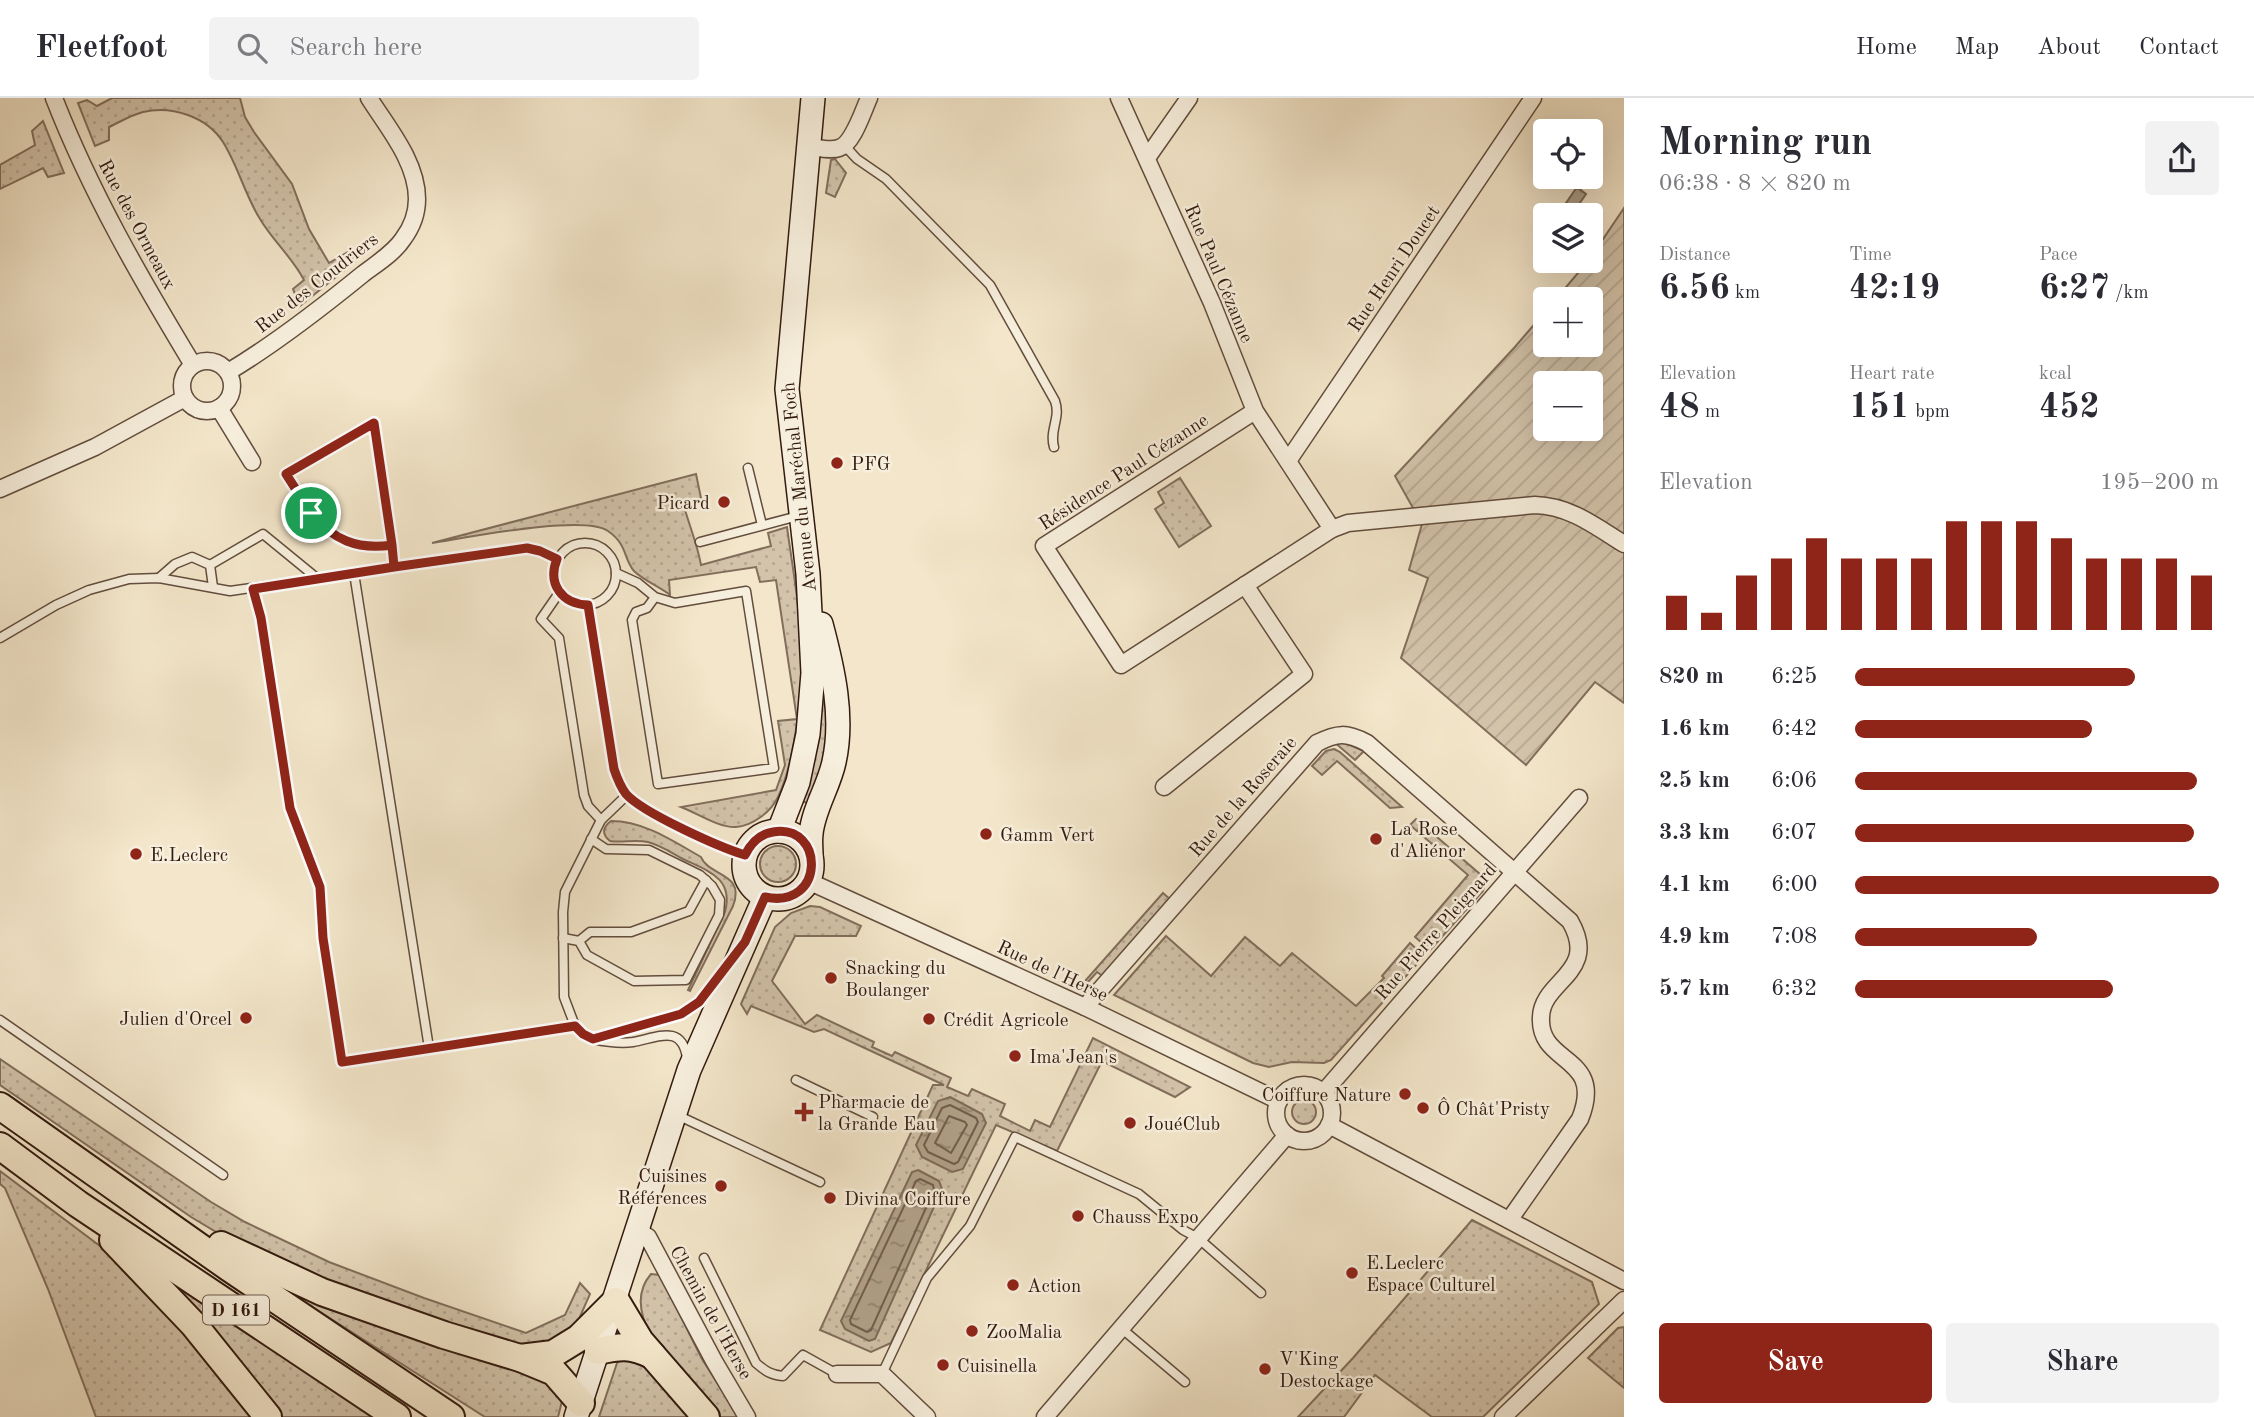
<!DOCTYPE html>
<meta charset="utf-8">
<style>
body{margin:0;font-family:"Old Standard TT",serif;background:#f2f2f3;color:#2b2b33;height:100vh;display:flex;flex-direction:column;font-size:26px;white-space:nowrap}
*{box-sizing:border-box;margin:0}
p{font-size:23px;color:#7c7c81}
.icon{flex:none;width:38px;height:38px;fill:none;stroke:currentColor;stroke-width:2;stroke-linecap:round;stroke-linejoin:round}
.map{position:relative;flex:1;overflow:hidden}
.side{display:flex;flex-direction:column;background:#fff;width:630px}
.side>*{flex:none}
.buttons{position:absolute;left:1533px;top:21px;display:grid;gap:14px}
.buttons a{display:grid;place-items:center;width:70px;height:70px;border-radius:7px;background:#fff;box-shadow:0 7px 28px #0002;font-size:35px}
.pin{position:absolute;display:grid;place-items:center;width:60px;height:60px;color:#fff;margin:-30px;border:4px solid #fff;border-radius:50%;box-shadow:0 2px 7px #0007}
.round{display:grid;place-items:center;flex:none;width:74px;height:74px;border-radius:7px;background:#f2f2f3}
.summary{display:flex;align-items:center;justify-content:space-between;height:119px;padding:0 35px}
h1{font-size:38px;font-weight:700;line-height:52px}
.figures{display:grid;grid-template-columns:repeat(3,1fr);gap:10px;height:119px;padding:7px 35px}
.figures div{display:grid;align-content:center}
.figures b{font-size:35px;font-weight:700}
.figures small{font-size:19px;font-weight:400}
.figures p{font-size:19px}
.chart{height:196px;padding:14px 35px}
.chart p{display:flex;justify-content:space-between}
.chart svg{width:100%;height:126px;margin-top:7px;stroke:#8f2418;stroke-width:6}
.button{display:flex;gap:14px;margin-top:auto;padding:14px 35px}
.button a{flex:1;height:80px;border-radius:7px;background:#8f2418;color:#fff;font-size:28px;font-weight:700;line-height:80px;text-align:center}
.button a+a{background:#f2f2f3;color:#2b2b33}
ul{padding:0 35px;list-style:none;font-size:23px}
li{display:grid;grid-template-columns:112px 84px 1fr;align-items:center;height:52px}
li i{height:18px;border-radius:9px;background:#8f2418}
header{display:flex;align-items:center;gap:42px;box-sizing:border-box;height:98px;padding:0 35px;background:#fff;border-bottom:2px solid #e1e1e2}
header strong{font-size:33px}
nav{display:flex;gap:38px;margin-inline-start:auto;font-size:24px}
.search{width:490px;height:63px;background:#f2f2f3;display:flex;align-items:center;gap:18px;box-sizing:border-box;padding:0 24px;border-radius:7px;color:#7c7c81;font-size:26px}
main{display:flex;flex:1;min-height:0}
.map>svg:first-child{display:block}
.grass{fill:url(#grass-dots);stroke:#826e5c;stroke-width:2}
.garden{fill:url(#garden-furrows);stroke:#826e5c;stroke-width:2;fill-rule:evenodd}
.water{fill:url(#water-ripples);stroke:#7e6b58;stroke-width:2}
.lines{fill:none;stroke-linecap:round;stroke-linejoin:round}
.shore{stroke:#725e4c;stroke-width:2}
.lane-casing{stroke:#624d3d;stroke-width:11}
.street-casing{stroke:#624d3d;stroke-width:19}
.secondary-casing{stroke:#321a0e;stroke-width:26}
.primary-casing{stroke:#321a0e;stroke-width:30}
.lane{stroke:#f7efdd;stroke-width:8}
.street{stroke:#f7efdd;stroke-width:16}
.secondary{stroke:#f7efdd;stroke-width:23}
.primary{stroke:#f3e6ca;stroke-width:26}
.route-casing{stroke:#fff;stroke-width:14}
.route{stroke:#8f2418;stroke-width:9}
.poi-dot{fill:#8f2418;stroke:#f7efdd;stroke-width:2.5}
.labels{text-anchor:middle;stroke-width:5;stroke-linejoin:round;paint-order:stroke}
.shield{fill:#f7efdd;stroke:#6d5a4c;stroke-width:2}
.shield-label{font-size:18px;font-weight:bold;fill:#321a0e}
.street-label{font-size:19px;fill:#321a0e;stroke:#f7efdd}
.poi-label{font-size:19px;fill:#321a0e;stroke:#f7efdd;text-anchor:start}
</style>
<header>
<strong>Fleetfoot</strong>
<div class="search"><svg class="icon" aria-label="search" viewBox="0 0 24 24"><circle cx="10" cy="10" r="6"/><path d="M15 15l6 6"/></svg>Search here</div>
<nav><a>Home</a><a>Map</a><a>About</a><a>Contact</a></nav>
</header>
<main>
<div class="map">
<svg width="1624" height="1319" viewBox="0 0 1624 1319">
<defs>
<pattern id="grass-dots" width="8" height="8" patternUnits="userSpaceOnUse" patternTransform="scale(1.75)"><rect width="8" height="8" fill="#d2c3aa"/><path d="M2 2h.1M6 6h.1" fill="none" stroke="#b5a791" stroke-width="1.8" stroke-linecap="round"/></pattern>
<pattern id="garden-furrows" width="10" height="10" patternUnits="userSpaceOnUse" patternTransform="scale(1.75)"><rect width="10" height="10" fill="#d2c3aa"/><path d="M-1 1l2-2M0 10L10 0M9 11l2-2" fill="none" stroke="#b5a791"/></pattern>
<pattern id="water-ripples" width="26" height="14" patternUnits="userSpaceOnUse" patternTransform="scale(1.75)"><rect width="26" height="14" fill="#b1a18a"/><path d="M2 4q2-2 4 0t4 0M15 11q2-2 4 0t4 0" fill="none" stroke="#91826f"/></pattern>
</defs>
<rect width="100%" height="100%" fill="#f3e6ca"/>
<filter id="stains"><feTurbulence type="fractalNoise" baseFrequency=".00286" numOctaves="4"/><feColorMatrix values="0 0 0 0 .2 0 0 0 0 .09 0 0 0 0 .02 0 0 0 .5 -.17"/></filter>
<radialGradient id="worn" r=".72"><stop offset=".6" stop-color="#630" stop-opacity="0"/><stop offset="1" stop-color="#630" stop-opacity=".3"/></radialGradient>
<g class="grass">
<path d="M 112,0 L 240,0 L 245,19 L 254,34 L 292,86 L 309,131 L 329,165 L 348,154 L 357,162 L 300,208 L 293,191 L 304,182 C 292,159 273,143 260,121 C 245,97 238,68 223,44 C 207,19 172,7 143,14 C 131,17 120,24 109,29 L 109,42 L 95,48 L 78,5 L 87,2 L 97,8 Z"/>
<polygon points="43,23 64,75 48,79 43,70 0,91 0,67 35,47 32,33"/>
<polygon points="835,61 846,75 835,99 826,95 831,62"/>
<path d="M 696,376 L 701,400 L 683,405 C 689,427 697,445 701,467 L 771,448 L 768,435 L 787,429 C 792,466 799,503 801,541 C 804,582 796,662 778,699 C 771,714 752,728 736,729 C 719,730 697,715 681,709 L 776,692 L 785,667 L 778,623 L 797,621 L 776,482 L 760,484 L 756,469 L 669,482 L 670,497 C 660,489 643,482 634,473 C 623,460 628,447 608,433 C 584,416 465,440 432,445 Z"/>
<polygon points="1180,380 1211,428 1179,449 1155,411 1164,405 1158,394"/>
<polygon points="821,561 830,649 812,706 800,703"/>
<polygon points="1340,643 1364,653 1355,662 1334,644"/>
<polygon points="1334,651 1340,654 1402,709 1390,710 1337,663 1322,677 1312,668 1326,653"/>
<polygon points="1416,721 1481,777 1485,785 1483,793 1430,852 1415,839 1468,777 1410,727"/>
<path d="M 611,723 C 644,723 673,743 701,759 C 709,779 746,774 733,808 L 690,893 L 688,892 L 725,814 C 734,780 708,773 683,761 C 672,755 660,747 648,744 C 635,741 622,745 610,743 C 601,736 603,729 611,723 Z"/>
<circle cx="778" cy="766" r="18"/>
<polygon points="1163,795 1172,803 1104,879 1097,874 1088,884 1085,883"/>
<polygon points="810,808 820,809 861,828 856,838 795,838 772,883 805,926 817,917 874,944 872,949 892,958 895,954 951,980 947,989 968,998 972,991 1005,1006 1000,1018 1030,1033 1035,1022 1050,1029 1093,940 1190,989 1175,999 1102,963 1057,1053 996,1027 891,1245 871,1254 820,1232 933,987 944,987 824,931 814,934 751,908 747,916 741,906 775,829 791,815"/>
<polygon points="1166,838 1211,878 1245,839 1280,868 1292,855 1356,908 1384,880 1382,878 1410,845 1424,858 1331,962 1324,965 1292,964 1269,969 1253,965 1114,897"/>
<polygon points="0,961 211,1104 245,1124 329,1164 424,1200 526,1235 565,1217 580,1185 590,1196 579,1221 567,1239 523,1252 349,1194 243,1150 191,1119 0,987"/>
<circle cx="1304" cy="1014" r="12"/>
<polygon points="0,1073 108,1154 133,1177 256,1319 96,1319 48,1191 5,1090 0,1086"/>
<polygon points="1472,1122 1592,1184 1599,1206 1483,1319 1432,1319 1375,1277 1344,1319 1298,1319 1353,1260"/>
<polygon points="136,1157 375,1319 275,1319"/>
<polygon points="251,1170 541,1275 563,1299 558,1319 485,1319"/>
<path d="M 651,1176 L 660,1177 L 702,1261 L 739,1319 L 717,1319 C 690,1287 613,1220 651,1176 Z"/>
<polygon points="1624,1229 1624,1290 1588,1260 1618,1230"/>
<polygon points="624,1258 637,1259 696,1319 599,1319 617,1265"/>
</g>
<path class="garden" d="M 1624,110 L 1624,605 L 1595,584 L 1526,667 L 1401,560 L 1428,480 L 1409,472 L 1422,426 L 1395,378 L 1514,250 L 1545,214 L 1545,247 L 1591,247 L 1591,201 L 1556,201 L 1588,163 L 1591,163 L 1591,159 ZM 1545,285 L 1591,285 L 1591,331 L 1545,331 Z"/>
<g class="water">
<polygon points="1577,89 1586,96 1575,112 1566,105"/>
<polygon points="950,999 982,1016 986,1025 963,1071 952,1074 922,1059 916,1047 938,1003"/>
<polygon points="918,1072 939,1083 942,1091 875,1241 869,1243 845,1231 841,1223 912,1074"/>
</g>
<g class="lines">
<g class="shore">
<polygon points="950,1007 976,1020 978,1024 958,1064 954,1066 928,1054 924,1047 942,1010"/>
<polygon points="949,1018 965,1024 967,1027 951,1055 935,1045"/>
<polygon points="920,1081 933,1087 934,1092 871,1232 867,1234 851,1226 850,1222 916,1083"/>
</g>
<defs>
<g id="lane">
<path d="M 844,47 L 857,61 L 886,81 L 990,187 L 1055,303 C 1061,320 1049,332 1054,349"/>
<polyline points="748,370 762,427"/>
<polyline points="700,444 798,418"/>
<circle cx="585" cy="476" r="31"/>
<path d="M 392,447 C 332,456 314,420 286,376 L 374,325 L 394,469"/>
<polyline points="210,467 263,436 318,481"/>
<polyline points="354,475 429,950"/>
<polyline points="616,475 638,485 655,499 647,510 636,514 632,522 658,686 774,670 746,493 675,505 655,499"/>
<polyline points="159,480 175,466 192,459 210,467 213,489"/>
<polyline points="253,490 261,520 290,710 320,789 323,840 342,964 575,928"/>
<polyline points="559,495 541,521 559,540 584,697 588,708 601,722"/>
<path d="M 588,507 L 614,671 C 617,680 620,688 626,696 C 643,716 719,748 745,757"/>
<polyline points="0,540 56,507 89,492 129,481 159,480 230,493 527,450 540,452 557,461"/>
<polyline points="563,840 579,843 587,857 634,883 686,882 719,817 720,802 712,788 700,777 649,752 606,751 591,741"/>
<polyline points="579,843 590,834 631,834 689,813 706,782"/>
<polyline points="0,922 223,1077"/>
<polyline points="593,941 583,936 575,928 564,899 563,814 565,794 601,722 627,697"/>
<path d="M 687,960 C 682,925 656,940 633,944 C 619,946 607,944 593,941 L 681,916 L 699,904 L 722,874"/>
<polyline points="796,982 873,1019"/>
<polyline points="677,1017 820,1084"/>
<path d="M 704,1160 L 756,1265 C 765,1273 771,1277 783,1278 L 803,1257 L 837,1276"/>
<polyline points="1121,1230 1185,1284"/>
<polyline points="882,1276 927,1180 970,1128 1015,1039 1139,1096 1183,1132 1198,1140 1261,1195"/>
</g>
<g id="street">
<path d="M 54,0 C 91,95 141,181 193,267"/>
<polyline points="1119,0 1212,205 1255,313 1332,431 1121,567 1044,448 1255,313"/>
<path d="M 810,49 C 819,50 831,53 839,50 C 853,46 863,13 869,0"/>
<polyline points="1147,60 1189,0"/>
<circle cx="207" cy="288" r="25"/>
<path d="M 228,274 C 275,246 320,211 363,176 C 376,166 394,155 403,141 C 412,129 417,115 417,101 C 417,64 388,30 369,0"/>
<polyline points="219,310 252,364"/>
<polyline points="1288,363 1533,0"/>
<polyline points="0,391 95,349 185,300"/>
<path d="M 1332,431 L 1348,425 L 1535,407 C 1570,408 1595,428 1624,446"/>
<polyline points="1164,689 1304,576 1245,487"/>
<polyline points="808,783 1085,909 1279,1003"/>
<path d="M 1085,909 L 1317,645 C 1337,635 1346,634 1367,645 L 1570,823 C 1600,875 1542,882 1541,919 C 1538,968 1606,956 1580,1021 L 1510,1121"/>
<circle cx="1304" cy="1015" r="28"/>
<polyline points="1323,995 1579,700"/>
<polyline points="1329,1027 1624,1183"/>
<polyline points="637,1132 648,1139 714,1263 747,1319"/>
<polyline points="837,1276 882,1276 927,1319"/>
<polyline points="1045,1319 1287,1037"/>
<polyline points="1503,1319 1624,1202"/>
</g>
<g id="secondary">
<polyline points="779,733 798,684 808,636 813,575 808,476 787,291 813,0"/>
<circle cx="778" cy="767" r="34"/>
<path d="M 811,757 C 811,750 810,743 811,736 C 813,712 829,688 834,664 C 844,619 833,571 821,526"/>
<polyline points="576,1319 689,972 765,799"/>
</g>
<g id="primary">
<polyline points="0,1008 228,1169 451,1319"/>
<polyline points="0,1048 78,1106 397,1319"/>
<polyline points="113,1142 194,1227 268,1319"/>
<polyline points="221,1147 322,1194 444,1237 520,1260 554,1274 581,1305"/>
<path d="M 598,1253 C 621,1248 630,1247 652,1257"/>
<polyline points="520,1260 553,1256 579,1240 616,1203 640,1243 706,1319"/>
</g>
</defs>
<use href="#lane" class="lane-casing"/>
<use href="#street" class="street-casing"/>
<use href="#secondary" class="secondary-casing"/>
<use href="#primary" class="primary-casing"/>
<use href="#lane" class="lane"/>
<use href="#street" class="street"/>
<use href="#secondary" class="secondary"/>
<use href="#primary" class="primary"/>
</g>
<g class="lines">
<defs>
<path id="route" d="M 311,415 C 333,442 357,452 392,447 L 394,469 L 253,491 L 261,520 L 290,710 L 320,789 L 323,840 L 342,964 L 575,928 L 583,936 L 593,941 L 681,916 L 699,904 L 745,844 L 765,799 C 826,812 825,725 773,734 C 759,736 751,745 745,757 C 719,749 643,715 626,696 C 620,688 617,680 614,671 L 588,507 C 562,506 547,486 557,461 L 540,453 L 527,450 L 394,469 L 392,447 L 374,325 L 286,376 L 311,415"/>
</defs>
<use href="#route" class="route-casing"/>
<use href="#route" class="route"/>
</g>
<g class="poi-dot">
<circle cx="837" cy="365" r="7"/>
<circle cx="724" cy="404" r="7"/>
<circle cx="986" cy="736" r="7"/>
<circle cx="1376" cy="741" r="7"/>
<circle cx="136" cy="756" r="7"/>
<circle cx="831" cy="880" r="7"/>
<circle cx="246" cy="920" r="7"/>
<circle cx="929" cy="921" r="7"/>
<circle cx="1015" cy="958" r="7"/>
<circle cx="1405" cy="996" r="7"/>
<circle cx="1423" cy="1010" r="7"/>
<path d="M800.5 1003.5h7v7h7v7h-7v7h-7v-7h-7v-7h7z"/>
<circle cx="1130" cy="1025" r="7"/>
<circle cx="721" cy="1088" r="7"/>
<circle cx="830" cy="1100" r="7"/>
<circle cx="1078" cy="1118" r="7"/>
<circle cx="1352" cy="1175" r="7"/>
<circle cx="1013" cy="1187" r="7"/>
<circle cx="972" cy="1233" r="7"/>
<circle cx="943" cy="1267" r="7"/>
<circle cx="1265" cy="1271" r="7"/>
</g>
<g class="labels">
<rect class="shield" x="203" y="1197.5" width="66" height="29" rx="5"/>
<g class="shield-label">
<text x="236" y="1218">D 161</text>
</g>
<g class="street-label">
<text transform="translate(138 126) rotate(62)" y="7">Rue des Ormeaux</text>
<text transform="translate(1393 170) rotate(-56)" y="7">Rue Henri Doucet</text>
<text transform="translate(1220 175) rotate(67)" y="7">Rue Paul Cézanne</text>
<text transform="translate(316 184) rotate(-38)" y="7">Rue des Coudriers</text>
<text transform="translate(1123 373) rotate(-33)" y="7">Résidence Paul Cézanne</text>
<text transform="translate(798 389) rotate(-96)" y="7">Avenue du Maréchal Foch</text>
<text transform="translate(1242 698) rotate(-49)" y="7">Rue de la Roseraie</text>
<text transform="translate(1435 833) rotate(-49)" y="7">Rue Pierre Pleignard</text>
<text transform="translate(1053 872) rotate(25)" y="7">Rue de l'Herse</text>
<text transform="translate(712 1214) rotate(61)" y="7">Chemin de l'Herse</text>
</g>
<g class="poi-label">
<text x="851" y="372">PFG</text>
<text x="710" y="411" text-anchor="end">Picard</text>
<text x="1390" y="737">La Rose<tspan x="1390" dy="22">d'Aliénor</tspan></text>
<text x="1000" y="743">Gamm Vert</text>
<text x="150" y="763">E.Leclerc</text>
<text x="845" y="876">Snacking du<tspan x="845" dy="22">Boulanger</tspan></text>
<text x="232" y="927" text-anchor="end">Julien d'Orcel</text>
<text x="943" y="928">Crédit Agricole</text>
<text x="1029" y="965">Ima'Jean's</text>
<text x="1391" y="1003" text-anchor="end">Coiffure Nature</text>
<text x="818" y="1010">Pharmacie de<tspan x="818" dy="22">la Grande Eau</tspan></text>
<text x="1437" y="1017">Ô Chât'Pristy</text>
<text x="1144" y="1032">JouéClub</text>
<text x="707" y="1084" text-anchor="end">Cuisines<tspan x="707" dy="22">Références</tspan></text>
<text x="844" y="1107">Divina Coiffure</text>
<text x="1092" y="1125">Chauss Expo</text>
<text x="1366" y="1171">E.Leclerc<tspan x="1366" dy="22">Espace Culturel</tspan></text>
<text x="1027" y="1194">Action</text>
<text x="986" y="1240">ZooMalia</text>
<text x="1279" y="1267">V'King<tspan x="1279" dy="22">Destockage</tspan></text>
<text x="957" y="1274">Cuisinella</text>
</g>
</g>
<rect width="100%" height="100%" filter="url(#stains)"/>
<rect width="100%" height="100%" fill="url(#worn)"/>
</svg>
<div class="buttons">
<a><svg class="icon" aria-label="locate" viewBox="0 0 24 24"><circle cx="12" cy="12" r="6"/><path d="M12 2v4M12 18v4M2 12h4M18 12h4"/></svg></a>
<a><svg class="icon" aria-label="layers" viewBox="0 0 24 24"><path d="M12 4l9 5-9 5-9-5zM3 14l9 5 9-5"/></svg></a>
<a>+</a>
<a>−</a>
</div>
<div class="pin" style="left:311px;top:415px;background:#1e9e55"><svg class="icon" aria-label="arrive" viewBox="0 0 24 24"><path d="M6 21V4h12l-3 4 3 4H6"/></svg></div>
</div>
<section class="side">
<div class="summary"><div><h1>Morning run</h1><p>06:38 · 8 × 820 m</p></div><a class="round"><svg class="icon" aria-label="share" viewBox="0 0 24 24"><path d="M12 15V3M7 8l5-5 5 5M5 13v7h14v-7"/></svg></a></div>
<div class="figures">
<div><p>Distance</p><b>6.56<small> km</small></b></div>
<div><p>Time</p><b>42:19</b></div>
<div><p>Pace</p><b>6:27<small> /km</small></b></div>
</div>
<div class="figures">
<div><p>Elevation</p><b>48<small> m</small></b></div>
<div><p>Heart rate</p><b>151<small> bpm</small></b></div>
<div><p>kcal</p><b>452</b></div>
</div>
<div class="chart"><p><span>Elevation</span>195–200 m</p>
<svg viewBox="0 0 160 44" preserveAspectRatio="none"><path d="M5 44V32M15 44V38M25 44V25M35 44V19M45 44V12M55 44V19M65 44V19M75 44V19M85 44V6M95 44V6M105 44V6M115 44V12M125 44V19M135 44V19M145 44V19M155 44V25"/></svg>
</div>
<ul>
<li><b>820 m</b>6:25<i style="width:77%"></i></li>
<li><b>1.6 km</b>6:42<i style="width:65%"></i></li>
<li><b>2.5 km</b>6:06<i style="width:94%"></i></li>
<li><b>3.3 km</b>6:07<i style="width:93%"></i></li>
<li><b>4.1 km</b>6:00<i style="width:100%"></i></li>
<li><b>4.9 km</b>7:08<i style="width:50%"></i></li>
<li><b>5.7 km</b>6:32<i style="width:71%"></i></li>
</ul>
<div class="button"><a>Save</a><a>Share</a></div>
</section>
</main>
